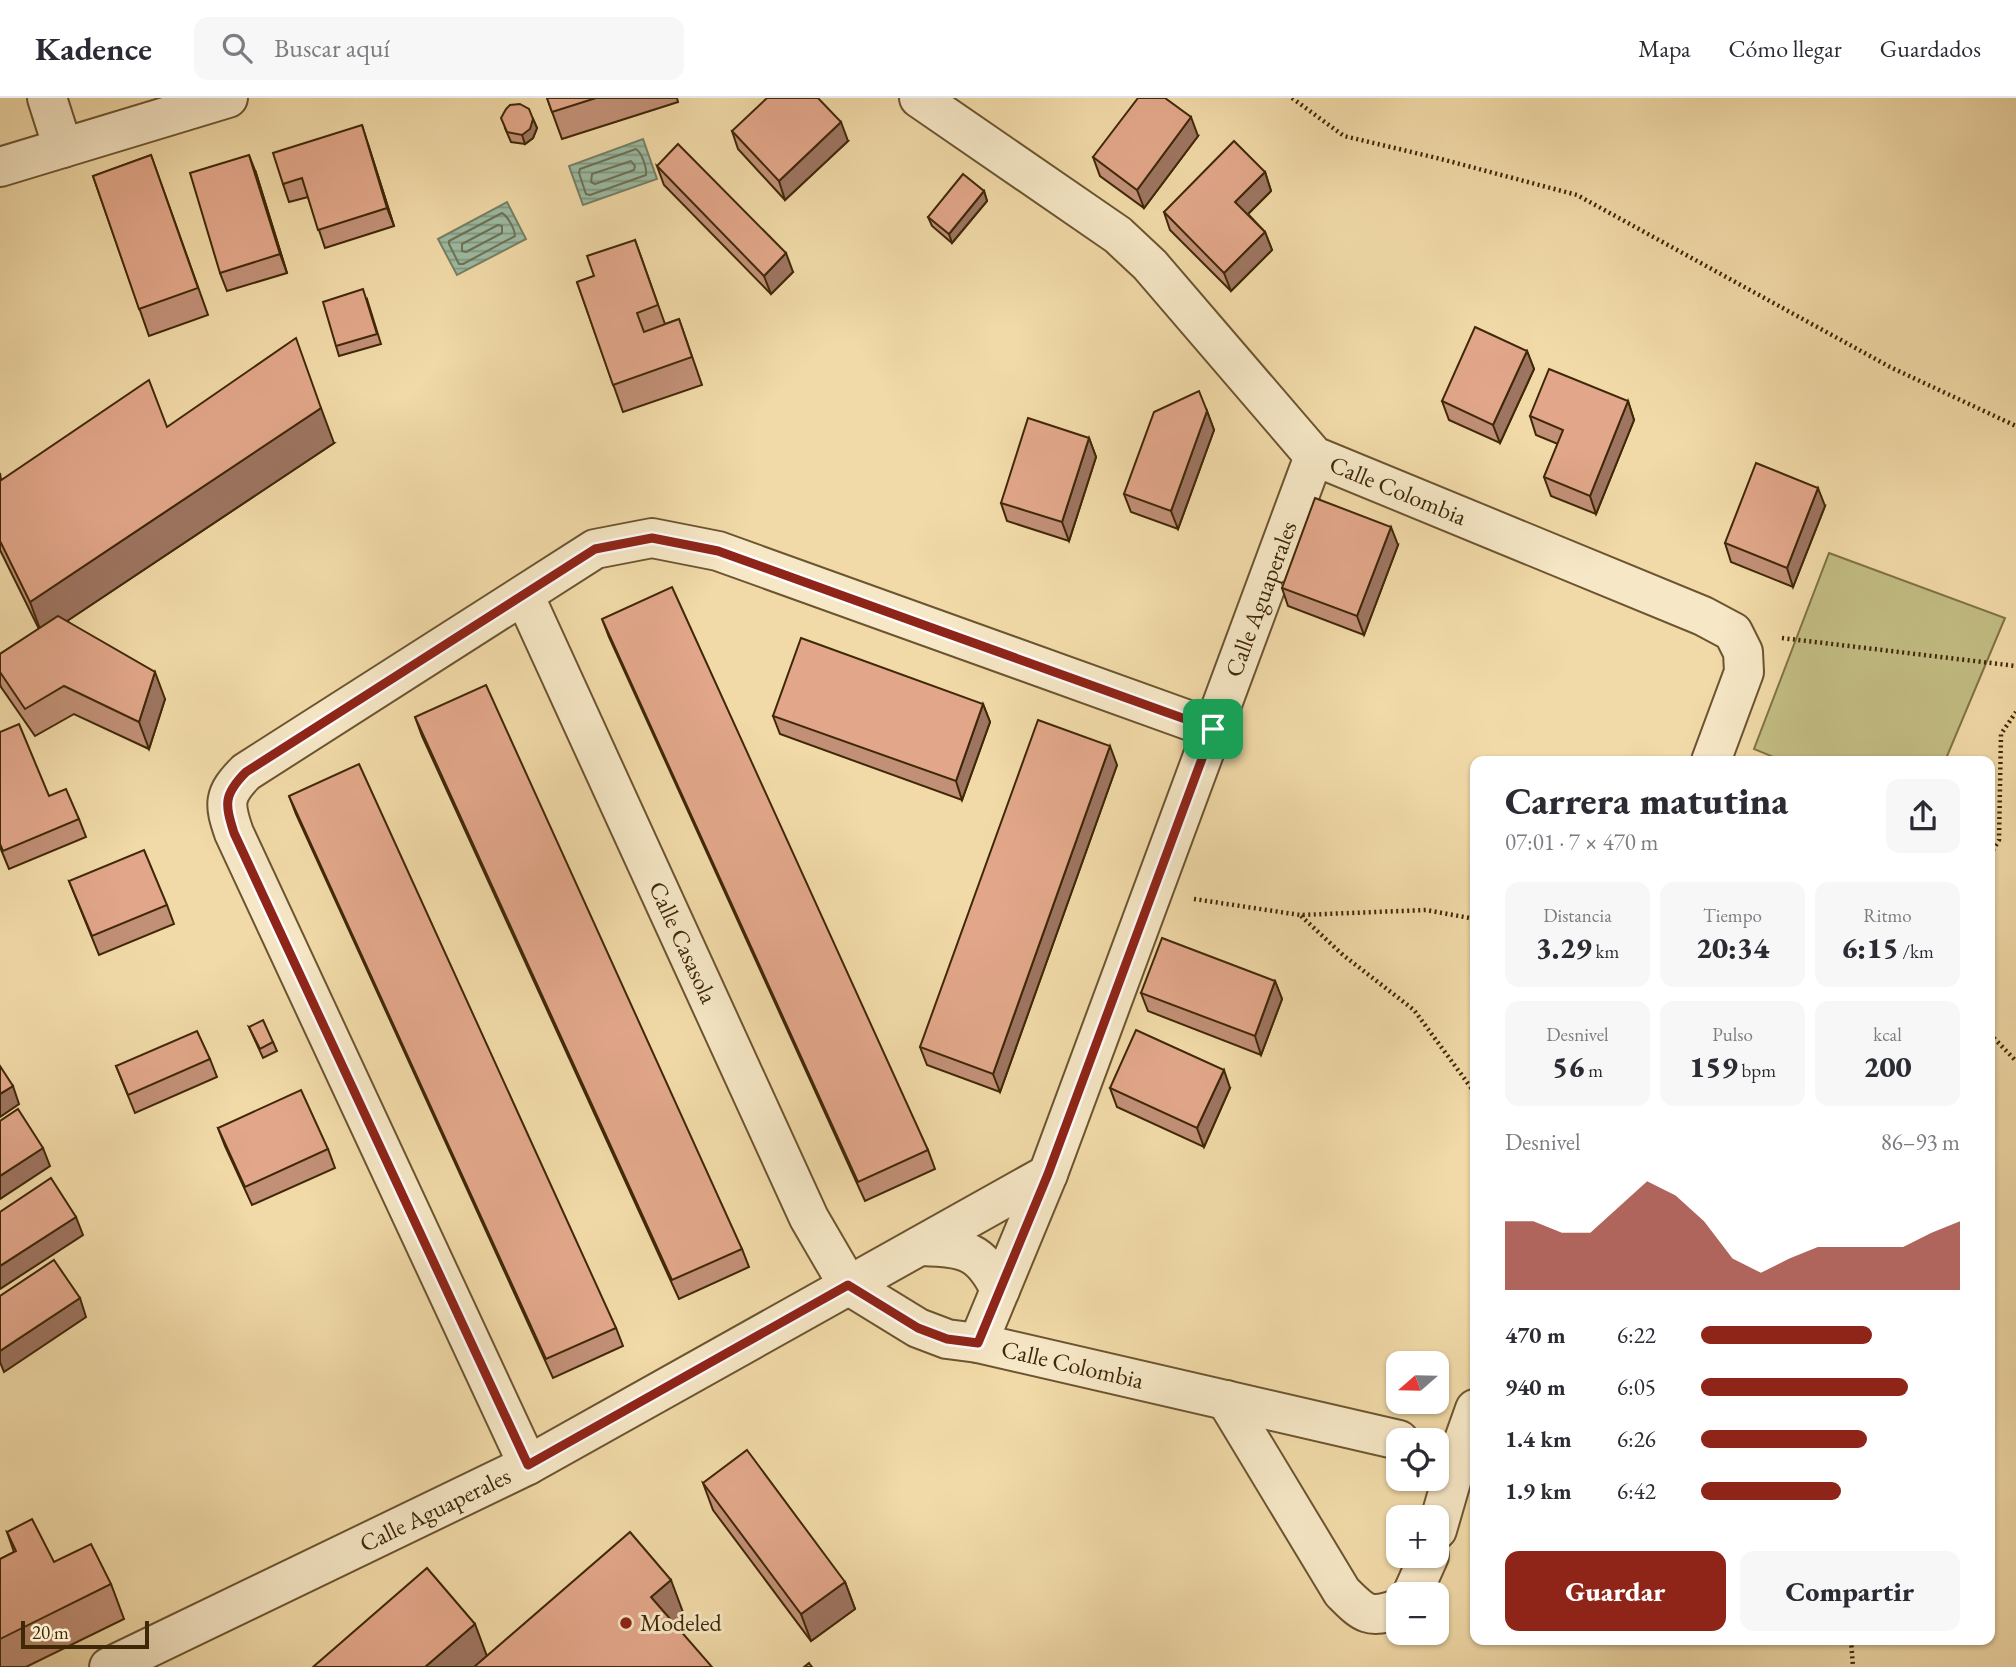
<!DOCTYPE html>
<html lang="es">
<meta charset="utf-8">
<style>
body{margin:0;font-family:"EB Garamond",serif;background:#f7f7f7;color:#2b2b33;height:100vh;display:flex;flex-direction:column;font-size:26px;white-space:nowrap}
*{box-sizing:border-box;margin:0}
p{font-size:23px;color:#7c7c81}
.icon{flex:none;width:38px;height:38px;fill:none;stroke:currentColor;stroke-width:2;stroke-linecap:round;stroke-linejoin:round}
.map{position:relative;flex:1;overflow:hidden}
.drawer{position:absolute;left:1470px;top:658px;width:525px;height:889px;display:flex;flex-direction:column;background:#fff;border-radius:14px;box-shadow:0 2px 5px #0004}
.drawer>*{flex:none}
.needle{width:46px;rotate:250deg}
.tools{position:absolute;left:1386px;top:1253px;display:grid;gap:14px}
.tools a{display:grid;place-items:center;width:63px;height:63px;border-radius:14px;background:#fff;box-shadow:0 2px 5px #0004;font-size:35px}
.scale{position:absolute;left:21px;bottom:18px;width:128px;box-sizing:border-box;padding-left:7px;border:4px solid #3f2808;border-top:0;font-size:19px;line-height:24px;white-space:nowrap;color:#3f2808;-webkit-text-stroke:5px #f6e7c6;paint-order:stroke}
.pin{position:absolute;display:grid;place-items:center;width:60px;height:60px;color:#fff;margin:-30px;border-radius:14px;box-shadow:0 4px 10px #0006}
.round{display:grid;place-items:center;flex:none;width:74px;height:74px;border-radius:14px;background:#f7f7f7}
.summary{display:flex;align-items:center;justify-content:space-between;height:119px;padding:0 35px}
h1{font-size:38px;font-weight:800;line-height:52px}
.metrics{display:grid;grid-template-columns:repeat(3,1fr);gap:10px;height:119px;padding:7px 35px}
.metrics div{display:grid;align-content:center;border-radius:14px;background:#f7f7f7;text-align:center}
.metrics b{font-size:30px;font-weight:800}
.metrics small{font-size:19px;font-weight:400}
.metrics p{font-size:19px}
.chart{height:196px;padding:14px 35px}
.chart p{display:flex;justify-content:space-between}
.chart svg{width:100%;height:126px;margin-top:7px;fill:#8f2418;opacity:.7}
.cta{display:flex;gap:14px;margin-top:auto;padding:14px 35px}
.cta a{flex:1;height:80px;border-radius:14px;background:#8f2418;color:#fff;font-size:28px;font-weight:800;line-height:80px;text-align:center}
.cta a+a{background:#f7f7f7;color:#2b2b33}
ul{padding:0 35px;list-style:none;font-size:23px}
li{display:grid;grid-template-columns:112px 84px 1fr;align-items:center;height:52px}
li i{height:18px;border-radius:9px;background:#8f2418}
header{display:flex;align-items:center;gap:42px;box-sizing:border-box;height:98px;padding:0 35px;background:#fff;border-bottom:2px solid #e1e1e2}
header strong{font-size:33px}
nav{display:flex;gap:38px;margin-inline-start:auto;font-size:24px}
.search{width:490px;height:63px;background:#f7f7f7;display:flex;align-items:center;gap:18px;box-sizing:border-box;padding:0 24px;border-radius:14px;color:#7c7c81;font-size:26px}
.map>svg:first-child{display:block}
.park{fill:#c2bd83;stroke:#807246;stroke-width:2}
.water{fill:url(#water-rules);stroke:#778065;stroke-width:2}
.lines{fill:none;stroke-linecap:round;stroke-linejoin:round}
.shore{stroke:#6e7256;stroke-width:2}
.minor-casing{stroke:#6c5430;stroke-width:42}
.path{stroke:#3f2808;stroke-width:4.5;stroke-dasharray:2 3.5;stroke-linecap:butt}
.minor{stroke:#f6e7c6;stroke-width:38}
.wall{fill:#c29077;stroke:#3f2808;stroke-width:2}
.shaded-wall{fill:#9e7561;stroke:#3f2808;stroke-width:2}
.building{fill:#e2a78a;stroke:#3f2808;stroke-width:2}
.route-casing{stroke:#fff;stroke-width:14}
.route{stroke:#8f2418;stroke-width:9}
.poi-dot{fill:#8f2418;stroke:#f6e7c6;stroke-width:2.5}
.labels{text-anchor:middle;stroke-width:6;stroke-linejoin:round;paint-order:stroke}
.street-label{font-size:24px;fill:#3f2808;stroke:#f6e7c6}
.poi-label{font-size:24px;fill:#3f2808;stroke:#f6e7c6;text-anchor:start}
</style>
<header>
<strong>Kadence</strong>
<div class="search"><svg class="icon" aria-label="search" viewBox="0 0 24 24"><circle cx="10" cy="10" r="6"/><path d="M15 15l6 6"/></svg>Buscar aquí</div>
<nav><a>Mapa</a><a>Cómo llegar</a><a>Guardados</a></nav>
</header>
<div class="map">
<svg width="2016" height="1569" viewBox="0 0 2016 1569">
<defs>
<pattern id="water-rules" width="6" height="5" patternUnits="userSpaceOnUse" patternTransform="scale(1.75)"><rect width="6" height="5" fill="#9cbba3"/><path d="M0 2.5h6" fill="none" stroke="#819883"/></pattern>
</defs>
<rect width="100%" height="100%" fill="#f1daa8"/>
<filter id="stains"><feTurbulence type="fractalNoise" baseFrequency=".00286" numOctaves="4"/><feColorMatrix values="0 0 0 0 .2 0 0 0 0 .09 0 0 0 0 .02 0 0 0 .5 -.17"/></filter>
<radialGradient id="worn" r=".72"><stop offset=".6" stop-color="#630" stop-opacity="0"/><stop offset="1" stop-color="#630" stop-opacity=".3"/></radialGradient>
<polygon class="park" points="1829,455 2005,520 1945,663 1783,663 1754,651"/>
<g class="water">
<polygon points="643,41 657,81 583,107 569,68"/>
<polygon points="507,104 526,141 457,177 438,141"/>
</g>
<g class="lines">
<g class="shore">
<path d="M 636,51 C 642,55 647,70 646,77 L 590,97 L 586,96 L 579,75 L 580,71 Z"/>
<polygon points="631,63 635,68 634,72 595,86 591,84 592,76"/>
<path d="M 502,115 C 508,118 515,132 515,138 L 463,166 L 459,166 L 449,146 L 449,143 Z"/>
<polygon points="498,127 502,128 502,135 466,154 462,153 462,146"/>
</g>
<defs>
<g id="minor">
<polyline points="47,0 63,50"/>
<path id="s1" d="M 919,0 L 1118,137 L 1150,167 L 1314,358 L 1703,518 L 1733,534 L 1743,554 L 1744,574 L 1711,663"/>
<polyline points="0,69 228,0"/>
<path id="s2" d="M 524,497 L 809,1120 L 848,1187 L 918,1230 L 947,1241 L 978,1245 L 1399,1342"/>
<path d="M 920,1148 C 963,1150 980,1150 1000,1192"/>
<path id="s3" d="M 978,1245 L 1048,1076 L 1314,358"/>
<path d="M 1226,1302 L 1342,1494 C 1364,1516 1368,1521 1398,1511"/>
<path d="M 528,1367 L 234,735 C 224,706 223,697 246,674 L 595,451 L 652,440 L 718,453 L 1213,631"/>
<polyline points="1437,1432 1459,1356 1475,1311"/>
<polyline points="1412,1496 1429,1458"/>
<path id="s4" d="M 109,1569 L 528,1367 L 1048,1076"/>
</g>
</defs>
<use href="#minor" class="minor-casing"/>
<g class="path">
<polyline points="1292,0 1344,38 1441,61 1577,97 1890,269 2016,328"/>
<polyline points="1782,540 2016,568"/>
<polyline points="1990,757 1999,742 2001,636 2016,614"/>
<polyline points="1194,801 1300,817 1426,812 1475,821"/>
<polyline points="1301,818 1343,857 1414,912 1475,995"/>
<polyline points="1990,936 2016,963"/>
<polyline points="1851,1542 1853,1569"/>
</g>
<use href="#minor" class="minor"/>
</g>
<g class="wall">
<polygon points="547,0 677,0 678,4 562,41"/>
<polygon points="533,21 537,30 533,40 525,46 511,44 505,30"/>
<polygon points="732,33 848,43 785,102 738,51"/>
<polygon points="1198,38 1144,110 1100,78 1093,59"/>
<polygon points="368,46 394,128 325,150 308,99 289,104 283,86"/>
<polygon points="151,57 208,217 149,238 93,78"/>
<polygon points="657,68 793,174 771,196 664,87"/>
<polygon points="1265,74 1271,93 1248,116 1265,134 1272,152 1231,193 1170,132 1164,114"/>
<polygon points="256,75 287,175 227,193 220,175"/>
<polygon points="984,93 987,103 952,145 932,128 928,119"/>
<polygon points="635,142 665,226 679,221 702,287 623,314 577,184 594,178"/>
<polygon points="367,201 381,246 339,258 336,248"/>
<polygon points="1527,253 1534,271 1500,345 1449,322 1442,303"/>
<polygon points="1628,303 1634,322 1596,416 1551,398 1544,379 1558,346 1536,337 1530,318"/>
<polygon points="1207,313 1214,332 1178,431 1131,414 1124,396"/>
<polygon points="167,329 334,345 67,523 165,601 149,651 74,616 35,638 1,589 0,586 0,556 39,531 0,452 0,375 1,382"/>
<polygon points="1089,340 1096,359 1069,443 1007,423 1001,405"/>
<polygon points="1825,408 1793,489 1731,464 1725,445"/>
<polygon points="1398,447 1364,537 1288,508 1282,490"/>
<polygon points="602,521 928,1052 935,1071 865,1103 609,539"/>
<polygon points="983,606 990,624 962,702 780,636 773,618"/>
<polygon points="415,619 742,1151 749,1169 679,1201 422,638"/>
<polygon points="0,634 49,698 79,721 86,739 9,771 0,749"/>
<polygon points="1117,667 1000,994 927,967 920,949"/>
<polygon points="289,698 616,1230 623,1248 553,1280 296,716"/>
<polygon points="69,783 167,807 174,826 99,857"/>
<polygon points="1275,883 1282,901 1261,957 1148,913 1141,895"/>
<polygon points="249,929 273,944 277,953 263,960"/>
<polygon points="210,961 217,979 135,1015 116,968"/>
<polygon points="1110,990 1230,990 1204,1049 1117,1009"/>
<polygon points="218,1030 328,1051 335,1070 252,1107 225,1048"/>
<polygon points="703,1385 845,1484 855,1511 811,1543 713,1412"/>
<polygon points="7,1434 54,1464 111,1486 124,1521 26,1569 0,1569 0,1461 14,1454"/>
</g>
<g class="shaded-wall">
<polygon points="1191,19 1198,38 1144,110 1137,92"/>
<polygon points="533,21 537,30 533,40 525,46 522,37"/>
<polygon points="841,24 848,43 785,102 779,83"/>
<polygon points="362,27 368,46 394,128 387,110"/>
<polygon points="249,57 256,75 287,175 280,156"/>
<polygon points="1265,74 1271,93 1242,122 1235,104"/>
<polygon points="984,93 987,103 952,145 949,136"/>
<polygon points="1265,134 1272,152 1231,193 1224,175"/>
<polygon points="786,155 793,174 771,196 764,178"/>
<polygon points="1527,253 1534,271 1500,345 1493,327"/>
<polygon points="1628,303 1634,322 1596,416 1590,398"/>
<polygon points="321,310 334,345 43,539 30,504"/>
<polygon points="1207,313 1214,332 1178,431 1171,413"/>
<polygon points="1089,340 1096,359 1069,443 1062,424"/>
<polygon points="1818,390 1825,408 1793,489 1787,470"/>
<polygon points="1391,429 1398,447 1364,537 1357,518"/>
<polygon points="155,574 165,601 149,651 139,624"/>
<polygon points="983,606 990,624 962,702 956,683"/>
<polygon points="1110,648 1117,667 1000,994 993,976"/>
<polygon points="1275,883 1282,901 1261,957 1255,938"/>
<polygon points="1224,972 1230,990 1204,1049 1197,1030"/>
<polygon points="13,988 19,1006 0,1019 0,996"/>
<polygon points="43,1050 50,1068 0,1101 0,1078"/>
<polygon points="76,1119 83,1137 0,1191 0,1168"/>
<polygon points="80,1200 86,1219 4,1274 0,1264 0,1253"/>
<polygon points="671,1482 684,1517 664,1534 651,1499"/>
<polygon points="845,1484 855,1511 811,1543 801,1516"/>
<polygon points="475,1526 488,1561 478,1569 425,1569"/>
</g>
<g class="building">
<polygon points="547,0 596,0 552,14"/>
<polygon points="767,0 818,0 841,24 779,83 732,33"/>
<polygon points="1138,0 1165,0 1191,19 1137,92 1093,59"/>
<polygon points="520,6 529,11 533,21 530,31 522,37 507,34 501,20 506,11 510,7"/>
<polygon points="362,27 387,110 318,132 302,80 283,86 273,55"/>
<polygon points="1234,43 1265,74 1235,104 1265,134 1224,175 1164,114"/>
<polygon points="678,46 786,155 764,178 657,68"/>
<polygon points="151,57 198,190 139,211 93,78"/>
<polygon points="249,57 280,156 220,175 190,75"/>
<polygon points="963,76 984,93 949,136 928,119"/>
<polygon points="635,142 658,207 637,215 644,234 679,221 692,259 613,287 577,184 594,178 587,158"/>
<polygon points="363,191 377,236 336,248 323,204"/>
<polygon points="1475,229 1527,253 1493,327 1442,303"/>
<polygon points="296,240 321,310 30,504 0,443 0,383 149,282 167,329"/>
<polygon points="1549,271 1628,303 1590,398 1544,379 1563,332 1530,318"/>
<polygon points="1199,293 1207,313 1171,413 1124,396 1154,314"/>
<polygon points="1028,320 1089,340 1062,424 1001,405"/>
<polygon points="1756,365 1818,390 1787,470 1725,445"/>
<polygon points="1315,400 1391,429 1357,518 1282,490"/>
<polygon points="672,489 928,1052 858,1084 602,521"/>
<polygon points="58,518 155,574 139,624 64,588 25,611 0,574 0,556"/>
<polygon points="801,540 983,606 956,683 773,618"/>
<polygon points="486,587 742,1151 672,1182 415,619"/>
<polygon points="1038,622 1110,648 993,976 920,949"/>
<polygon points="19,626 49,698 66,691 79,721 3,753 0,746 0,634"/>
<polygon points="359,666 616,1230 546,1261 289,698"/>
<polygon points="144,752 167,807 92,838 69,783"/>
<polygon points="1162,840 1275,883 1255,938 1141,895"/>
<polygon points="263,922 273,944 260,951 249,929"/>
<polygon points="1136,932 1224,972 1197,1030 1110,990"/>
<polygon points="197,933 210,961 128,997 116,968"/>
<polygon points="0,968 13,988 0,996"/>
<polygon points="301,992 328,1051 245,1089 218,1030"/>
<polygon points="18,1011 43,1050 0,1078 0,1023"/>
<polygon points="51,1080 76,1119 0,1168 0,1114"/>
<polygon points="54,1162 80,1200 0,1253 0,1198"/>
<polygon points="747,1352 845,1484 801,1516 703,1385"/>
<polygon points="32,1421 54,1464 91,1446 111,1486 0,1541 0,1461 16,1453 7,1434"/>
<polygon points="630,1434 671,1482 651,1499 712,1569 474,1569"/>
<polygon points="427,1470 475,1526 425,1569 313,1569"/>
<polygon points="809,1565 812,1569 804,1569"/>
</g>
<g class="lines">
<defs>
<path id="route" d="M 652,440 L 718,453 L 1213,631 L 1048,1076 L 978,1245 L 947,1241 L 918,1230 L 848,1187 L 528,1367 L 234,735 C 225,706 223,697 246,674 L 595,451 Z"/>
</defs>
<use href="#route" class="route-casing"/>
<use href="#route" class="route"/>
</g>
<circle class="poi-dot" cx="626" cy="1525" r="7"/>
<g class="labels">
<g class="street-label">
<text dy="8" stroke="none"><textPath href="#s1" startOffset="628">Calle Colombia</textPath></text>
<text dy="8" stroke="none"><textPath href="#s3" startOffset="796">Calle Aguaperales</textPath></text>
<text dy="8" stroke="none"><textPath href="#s2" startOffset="382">Calle Casasola</textPath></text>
<text dy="8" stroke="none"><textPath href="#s2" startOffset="1004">Calle Colombia</textPath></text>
<text dy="8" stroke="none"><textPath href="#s4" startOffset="362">Calle Aguaperales</textPath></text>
</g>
<g class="poi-label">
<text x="640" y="1533">Modeled</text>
</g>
</g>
<rect width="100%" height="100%" filter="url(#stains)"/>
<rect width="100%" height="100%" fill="url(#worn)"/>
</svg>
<div class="tools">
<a><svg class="needle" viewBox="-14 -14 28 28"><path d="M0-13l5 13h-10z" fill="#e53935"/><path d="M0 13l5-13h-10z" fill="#7c7c81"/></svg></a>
<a><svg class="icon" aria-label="locate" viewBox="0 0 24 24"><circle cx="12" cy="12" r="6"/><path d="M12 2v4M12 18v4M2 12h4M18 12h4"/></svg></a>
<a>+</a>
<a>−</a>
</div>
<div class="scale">20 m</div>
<div class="pin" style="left:1213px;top:631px;background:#1e9e55"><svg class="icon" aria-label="arrive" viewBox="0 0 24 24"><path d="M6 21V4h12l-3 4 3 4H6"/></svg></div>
<section class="drawer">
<div class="summary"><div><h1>Carrera matutina</h1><p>07:01 · 7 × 470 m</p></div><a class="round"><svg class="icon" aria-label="share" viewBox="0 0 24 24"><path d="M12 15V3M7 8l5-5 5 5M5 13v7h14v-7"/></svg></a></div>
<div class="metrics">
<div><p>Distancia</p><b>3.29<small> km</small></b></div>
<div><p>Tiempo</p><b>20:34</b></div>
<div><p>Ritmo</p><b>6:15<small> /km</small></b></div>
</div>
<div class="metrics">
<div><p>Desnivel</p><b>56<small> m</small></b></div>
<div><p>Pulso</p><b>159<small> bpm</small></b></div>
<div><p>kcal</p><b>200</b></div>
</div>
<div class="chart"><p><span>Desnivel</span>86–93 m</p>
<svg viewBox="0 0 160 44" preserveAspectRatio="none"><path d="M0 44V20L10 20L20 24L30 24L40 15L50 6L60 11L70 20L80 33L90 38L100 33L110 29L120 29L130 29L140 29L150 24L160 20V44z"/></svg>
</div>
<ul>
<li><b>470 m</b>6:22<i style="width:66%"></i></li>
<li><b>940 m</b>6:05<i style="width:80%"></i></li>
<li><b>1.4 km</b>6:26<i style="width:64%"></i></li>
<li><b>1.9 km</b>6:42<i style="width:54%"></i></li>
</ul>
<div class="cta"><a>Guardar</a><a>Compartir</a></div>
</section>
</div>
